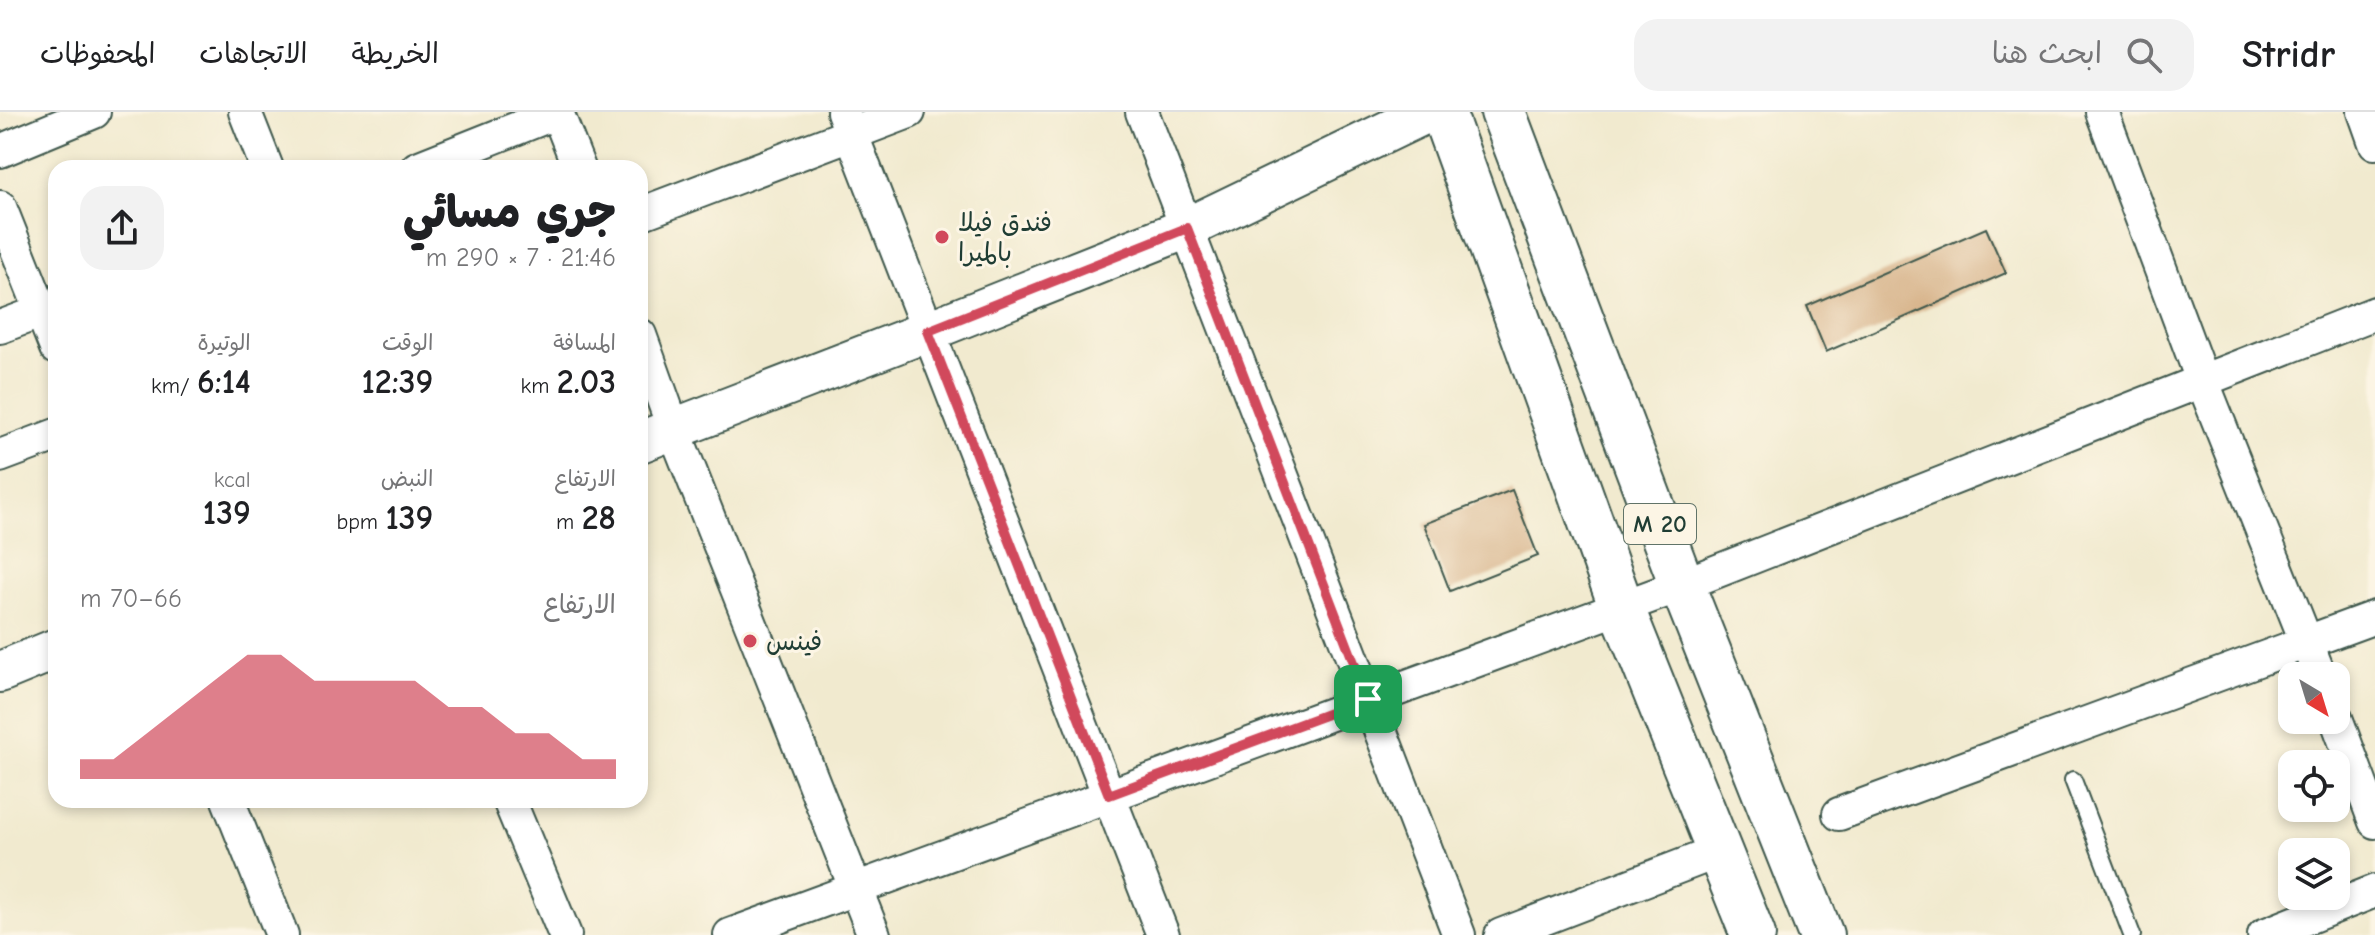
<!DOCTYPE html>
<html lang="ar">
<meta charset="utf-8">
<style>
body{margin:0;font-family:"Comic Neue","Playpen Sans Arabic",sans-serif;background:#f2f2f2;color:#202124;direction:rtl;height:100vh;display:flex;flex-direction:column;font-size:30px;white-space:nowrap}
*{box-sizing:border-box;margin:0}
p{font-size:26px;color:#757577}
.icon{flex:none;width:44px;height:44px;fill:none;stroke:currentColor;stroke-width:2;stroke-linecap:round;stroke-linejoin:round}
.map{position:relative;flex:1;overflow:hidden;direction:ltr}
.side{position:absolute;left:48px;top:48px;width:600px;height:648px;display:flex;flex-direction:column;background:#fff;border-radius:24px;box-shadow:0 4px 12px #0003;direction:rtl}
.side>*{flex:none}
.needle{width:52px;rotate:142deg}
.controls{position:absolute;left:2278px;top:550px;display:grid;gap:16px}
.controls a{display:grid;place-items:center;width:72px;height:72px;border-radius:16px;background:#fff;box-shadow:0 4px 12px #0003;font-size:40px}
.pin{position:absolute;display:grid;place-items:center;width:68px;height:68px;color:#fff;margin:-34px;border-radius:16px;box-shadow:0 4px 12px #0006}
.round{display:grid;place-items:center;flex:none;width:84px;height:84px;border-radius:24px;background:#f2f2f2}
.headline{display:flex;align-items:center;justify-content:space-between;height:136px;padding:0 32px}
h1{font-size:44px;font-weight:800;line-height:60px}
.metrics{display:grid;grid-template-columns:repeat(3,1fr);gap:12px;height:136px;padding:8px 32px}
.metrics div{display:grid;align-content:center}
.metrics b{font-size:34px;font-weight:800}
.metrics small{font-size:22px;font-weight:400}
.metrics p{font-size:22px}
.chart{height:224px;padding:16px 32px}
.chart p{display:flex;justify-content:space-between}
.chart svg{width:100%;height:144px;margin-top:8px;fill:#d1495b;opacity:.7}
header{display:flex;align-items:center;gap:48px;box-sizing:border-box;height:112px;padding:0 40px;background:#fff;border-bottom:2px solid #e0e0e0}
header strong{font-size:38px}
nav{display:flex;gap:44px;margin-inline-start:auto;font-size:28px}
.search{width:560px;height:72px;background:#f2f2f2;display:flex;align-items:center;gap:20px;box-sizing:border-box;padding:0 28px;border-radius:24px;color:#757577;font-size:30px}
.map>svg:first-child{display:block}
.building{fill:#d7b38a}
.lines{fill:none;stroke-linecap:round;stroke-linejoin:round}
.service-casing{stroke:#3e574b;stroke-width:20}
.minor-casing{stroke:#3e574b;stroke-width:36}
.tertiary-casing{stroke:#3e574b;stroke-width:44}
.primary-casing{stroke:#3e574b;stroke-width:48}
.service{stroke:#fff;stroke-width:16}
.minor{stroke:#fff;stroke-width:32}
.tertiary{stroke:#fff;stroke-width:40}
.primary{stroke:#fff;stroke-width:44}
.route-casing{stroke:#fff;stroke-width:16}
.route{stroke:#d1495b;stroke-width:10}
.poi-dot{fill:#d1495b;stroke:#fcf5e5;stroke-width:3}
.labels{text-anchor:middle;stroke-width:6;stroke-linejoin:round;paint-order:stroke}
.shield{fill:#fcf5e5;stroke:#617469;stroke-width:2}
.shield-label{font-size:24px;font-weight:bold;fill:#1f3d34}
.poi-label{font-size:26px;fill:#1f3d34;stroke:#fcf5e5;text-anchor:start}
</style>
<header>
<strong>Stridr</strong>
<div class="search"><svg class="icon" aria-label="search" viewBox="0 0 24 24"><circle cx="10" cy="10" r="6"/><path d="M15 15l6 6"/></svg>ابحث هنا</div>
<nav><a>الخريطة</a><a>الاتجاهات</a><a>المحفوظات</a></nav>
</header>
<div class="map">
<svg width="2375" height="823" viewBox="0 0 2375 823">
<rect width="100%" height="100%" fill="#fcf5e5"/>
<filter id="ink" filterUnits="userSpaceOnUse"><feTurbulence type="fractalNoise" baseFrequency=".0125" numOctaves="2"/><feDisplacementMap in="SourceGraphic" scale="16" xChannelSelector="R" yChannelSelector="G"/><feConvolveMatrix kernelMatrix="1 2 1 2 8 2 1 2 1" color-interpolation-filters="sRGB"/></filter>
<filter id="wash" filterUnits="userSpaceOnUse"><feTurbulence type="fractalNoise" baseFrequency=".006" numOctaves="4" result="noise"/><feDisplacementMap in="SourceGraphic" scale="32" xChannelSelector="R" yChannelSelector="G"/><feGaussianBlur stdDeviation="1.8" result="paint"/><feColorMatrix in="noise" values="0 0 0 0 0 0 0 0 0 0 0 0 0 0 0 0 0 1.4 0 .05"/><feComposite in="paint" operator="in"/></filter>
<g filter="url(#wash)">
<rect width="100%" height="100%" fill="#f1eacf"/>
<g id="blocks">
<g class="building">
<polygon points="1986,116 2006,161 1826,240 1807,194"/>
<polygon points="1512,378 1538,444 1450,479 1424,412"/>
</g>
</g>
</g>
<g filter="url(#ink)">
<use href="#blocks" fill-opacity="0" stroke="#3e574b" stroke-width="2"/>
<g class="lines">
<defs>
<polyline id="service" points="2073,668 2132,823"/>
<g id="minor">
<polyline points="245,0 267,56"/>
<polyline points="557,0 579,56"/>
<polyline points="843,0 1163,823"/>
<polyline points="1142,0 1459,823"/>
<polyline points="2102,0 2202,268 2320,564"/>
<polyline points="2364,0 2375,31"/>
<polyline points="0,39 94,0"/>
<polyline points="417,56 558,0"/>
<polyline points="0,95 56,236"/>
<polyline points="640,102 909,0"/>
<polyline points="0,215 56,194"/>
<polyline points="640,223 674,318 874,823"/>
<polyline points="0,344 56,323"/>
<polyline points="2336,606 2375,710"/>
<polyline points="228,688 282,823"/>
<polyline points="509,688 565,823"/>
<polyline points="1839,702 2375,505"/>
<polyline points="730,823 1682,473 2375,201"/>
<polyline points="1501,823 1720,739"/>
<polyline points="2264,823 2375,779"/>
</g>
<g id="tertiary">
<polyline points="640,330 928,219 1187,116 1428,0"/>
<polyline points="0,560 56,537"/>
</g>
<g id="primary">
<polyline points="1443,0 1621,494 1753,823"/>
<polyline points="1503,0 1682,473 1821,823"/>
</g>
</defs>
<use href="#service" class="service-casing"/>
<use href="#minor" class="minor-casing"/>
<use href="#tertiary" class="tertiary-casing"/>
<use href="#primary" class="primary-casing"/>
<use href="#service" class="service"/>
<use href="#minor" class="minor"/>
<use href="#tertiary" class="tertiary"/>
<use href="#primary" class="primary"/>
</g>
</g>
<g class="lines" filter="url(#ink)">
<defs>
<polygon id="route" points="1187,116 1368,587 1109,683 928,219"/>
</defs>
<use href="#route" class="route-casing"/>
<use href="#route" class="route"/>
</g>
<g class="poi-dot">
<circle cx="942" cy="125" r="8"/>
<circle cx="750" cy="529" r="8"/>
</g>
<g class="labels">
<rect class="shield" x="1624" y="392" width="72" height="40" rx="6"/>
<g class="shield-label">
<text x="1660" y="420">M 20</text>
</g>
<g class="poi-label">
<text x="958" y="119">فندق فيلا<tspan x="958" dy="30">بالميرا</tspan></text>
<text x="766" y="538">فينس</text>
</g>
</g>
</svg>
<div class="controls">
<a><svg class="needle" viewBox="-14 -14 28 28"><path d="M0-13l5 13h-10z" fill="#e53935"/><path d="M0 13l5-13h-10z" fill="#757577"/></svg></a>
<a><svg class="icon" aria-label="locate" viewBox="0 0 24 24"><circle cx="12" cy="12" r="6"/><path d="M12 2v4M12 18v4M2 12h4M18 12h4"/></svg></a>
<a><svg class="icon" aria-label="layers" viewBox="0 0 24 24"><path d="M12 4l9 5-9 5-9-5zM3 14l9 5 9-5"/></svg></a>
</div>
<div class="pin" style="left:1368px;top:587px;background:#1e9e55"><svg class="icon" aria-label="arrive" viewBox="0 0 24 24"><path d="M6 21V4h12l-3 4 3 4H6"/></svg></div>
<section class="side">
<div class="headline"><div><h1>جري مسائي</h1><p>21:46 · 7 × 290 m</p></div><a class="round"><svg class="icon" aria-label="share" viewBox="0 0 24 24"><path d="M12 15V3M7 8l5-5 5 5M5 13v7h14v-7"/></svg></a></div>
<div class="metrics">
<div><p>المسافة</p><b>2.03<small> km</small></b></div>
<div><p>الوقت</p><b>12:39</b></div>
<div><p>الوتيرة</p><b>6:14<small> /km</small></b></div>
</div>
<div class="metrics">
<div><p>الارتفاع</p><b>28<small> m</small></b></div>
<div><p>النبض</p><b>139<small> bpm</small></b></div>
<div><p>kcal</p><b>139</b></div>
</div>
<div class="chart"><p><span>الارتفاع</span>66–70 m</p>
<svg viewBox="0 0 160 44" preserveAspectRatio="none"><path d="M0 44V38L10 38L20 30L30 22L40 14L50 6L60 6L70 14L80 14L90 14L100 14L110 22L120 22L130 30L140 30L150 38L160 38V44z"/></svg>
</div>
</section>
</div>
